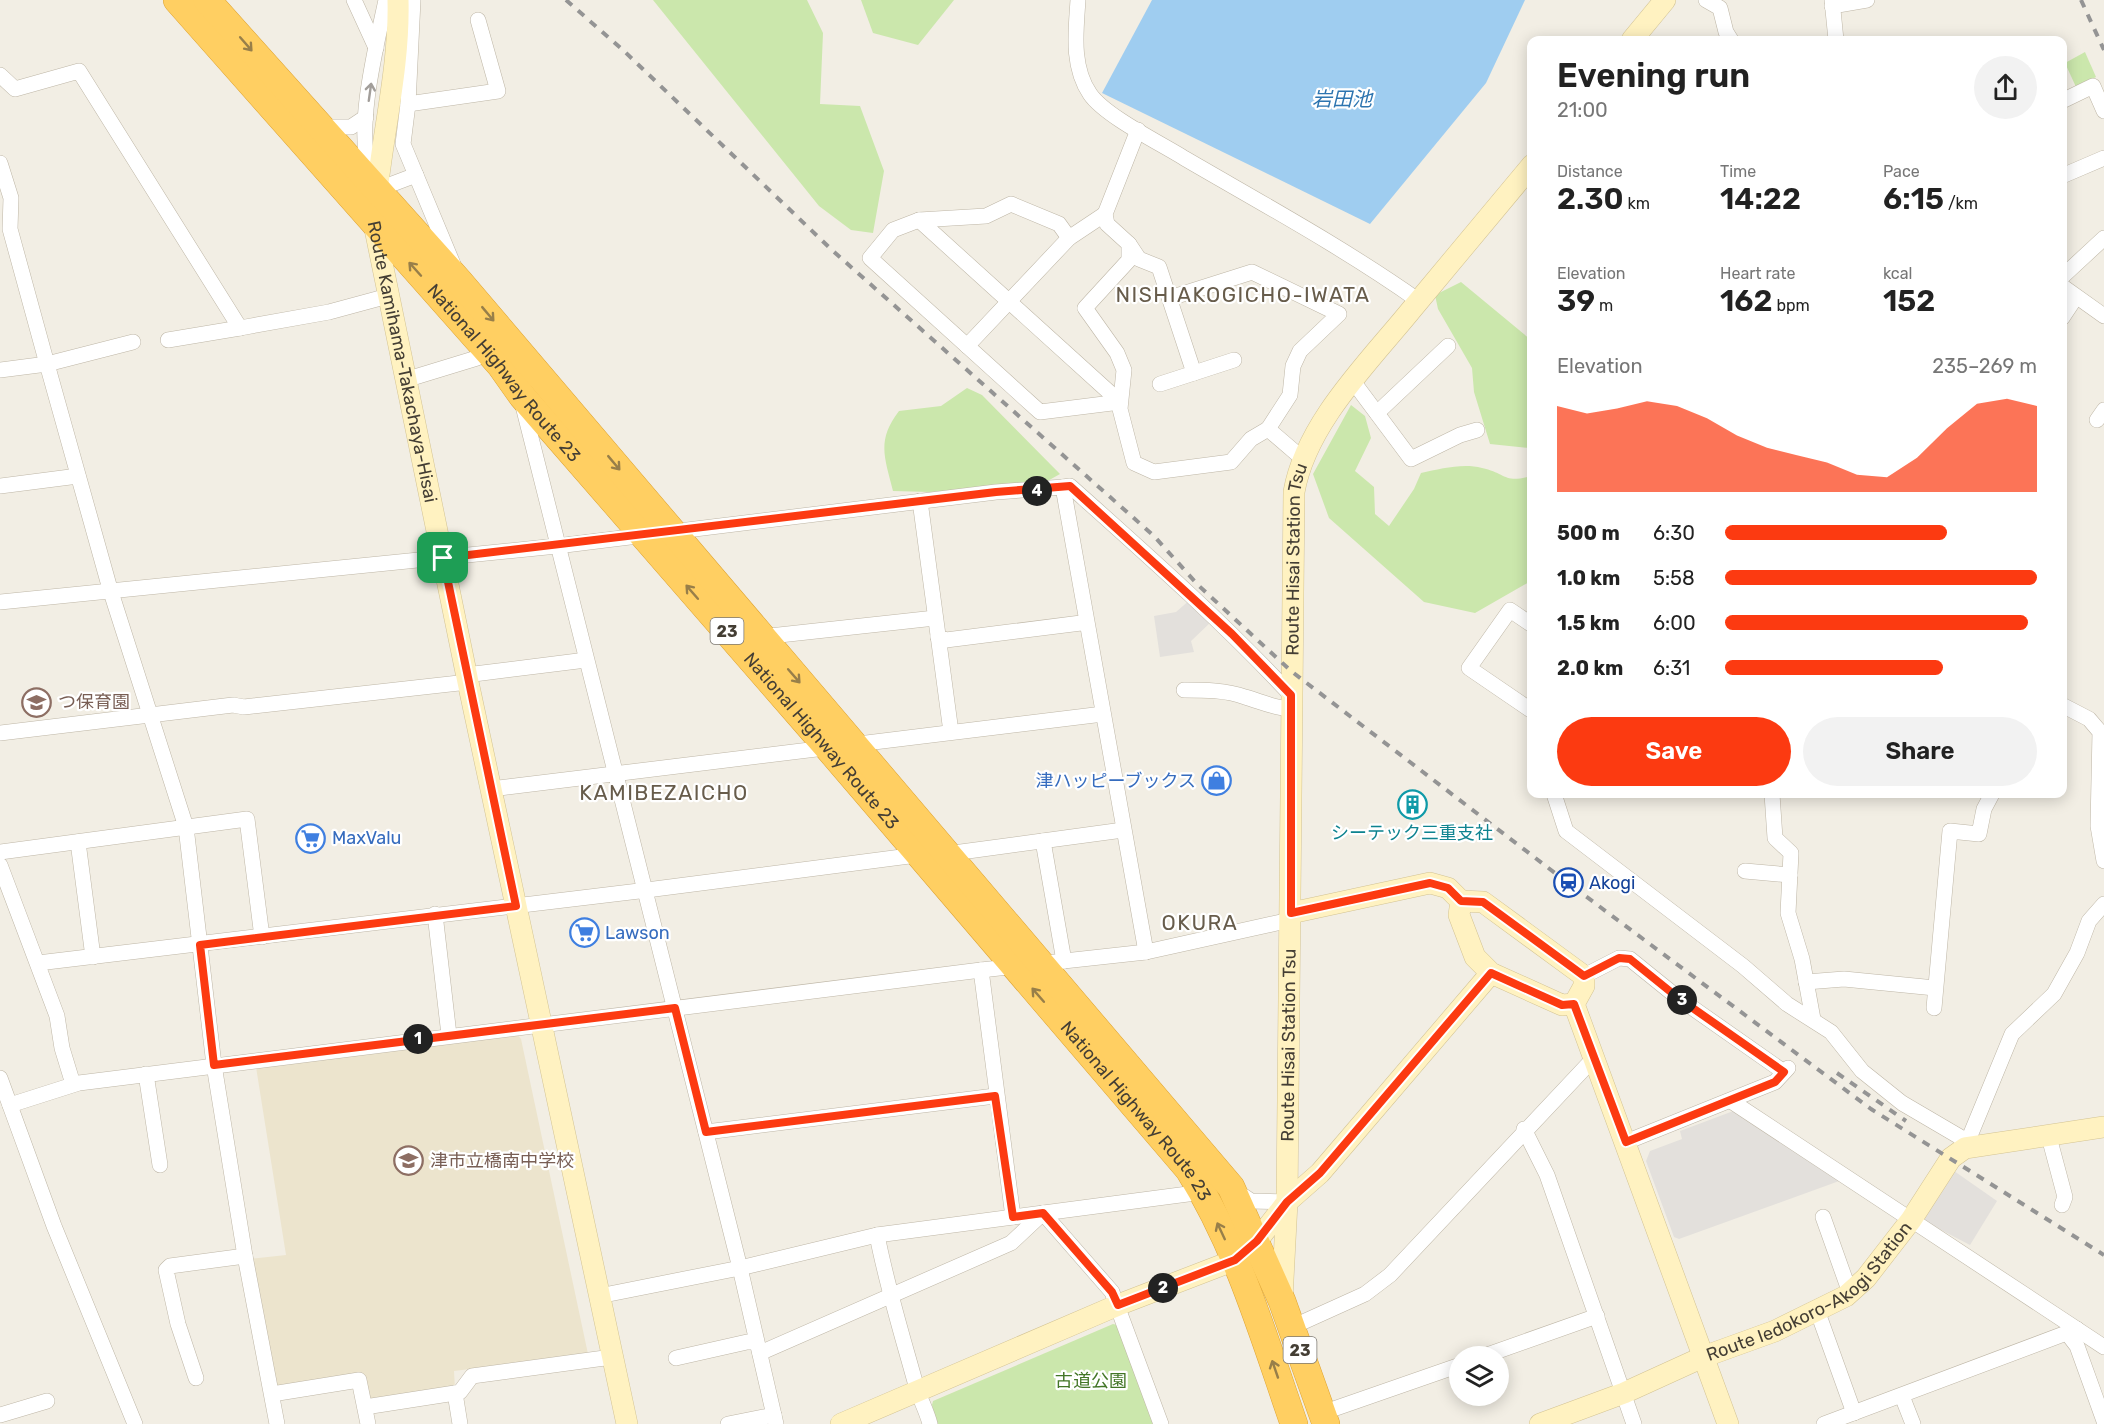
<!DOCTYPE html>
<meta charset="utf-8">
<style>
body{margin:0;font-family:Rubik,"Noto Sans JP",sans-serif;background:#f2f2f2;color:#222;height:100vh;display:flex;flex-direction:column;font-size:22px;white-space:nowrap}
*{box-sizing:border-box;margin:0}
p{font-size:20px;color:#767676}
.icon{flex:none;width:33px;height:33px;fill:none;stroke:currentColor;stroke-width:2;stroke-linecap:round;stroke-linejoin:round}
.map{position:relative;flex:1;overflow:hidden}
.details{position:absolute;left:1527px;top:36px;width:540px;height:762px;display:flex;flex-direction:column;background:#fff;border-radius:12px;box-shadow:0 3px 15px #0003}
.details>*{flex:none}
.fabs{position:absolute;left:1449px;top:1346px;display:grid;gap:12px}
.fabs a{display:grid;place-items:center;width:60px;height:60px;border-radius:50%;background:#fff;box-shadow:0 3px 15px #0003;font-size:30px}
.pin{position:absolute;display:grid;place-items:center;width:51px;height:51px;color:#fff;margin:-26px;border-radius:12px;box-shadow:0 3px 9px #0006}
.km{position:absolute;width:30px;height:30px;margin:-15px;border-radius:50%;background:#222;color:#fff;font-size:16px;line-height:30px;text-align:center}
.round{display:grid;place-items:center;flex:none;width:63px;height:63px;border-radius:32px;background:#f2f2f2}
.head{display:flex;align-items:center;justify-content:space-between;height:102px;padding:0 30px}
h1{font-size:33px;font-weight:600;line-height:45px}
.metrics{display:grid;grid-template-columns:repeat(3,1fr);gap:9px;height:102px;padding:6px 30px}
.metrics div{display:grid;align-content:center}
.metrics b{font-size:30px;font-weight:600}
.metrics small{font-size:16px;font-weight:400}
.metrics p{font-size:16px}
.chart{height:168px;padding:12px 30px}
.chart p{display:flex;justify-content:space-between}
.chart svg{width:100%;height:108px;margin-top:6px;fill:#fc3a11;opacity:.7}
.action{display:flex;gap:12px;margin-top:auto;padding:12px 30px}
.action a{flex:1;height:69px;border-radius:36px;background:#fc3a11;color:#fff;font-size:24px;font-weight:600;line-height:69px;text-align:center}
.action a+a{background:#f2f2f2;color:#222}
ul{padding:0 30px;list-style:none;font-size:20px}
li{display:grid;grid-template-columns:96px 72px 1fr;align-items:center;height:45px}
li i{height:15px;border-radius:8px;background:#fc3a11}
.map>svg:first-child{display:block}
.education{fill:#ece4cd}
.green{fill:#cbe7ac}
.parking{fill:#e3e0dc}
.water{fill:#9fcdf0}
.lines{fill:none;stroke-linecap:round;stroke-linejoin:round}
.street-casing{stroke:#beb6a6;stroke-width:16}
.secondary-casing{stroke:#d3c393;stroke-width:22}
.highway-casing{stroke:#dea332;stroke-width:28}
.street{stroke:#fff;stroke-width:15}
.secondary{stroke:#fff2c1;stroke-width:21}
.highway{stroke:#ffcf62;stroke-width:27}
.rail{stroke:#949494;stroke-width:4;stroke-dasharray:8 8;stroke-linecap:butt}
.oneway{stroke:#987f49}
.oneway2{stroke:#a29e9a}
.route-casing{stroke:#fff;stroke-width:12}
.route{stroke:#fc3a11;stroke-width:8}
.labels{text-anchor:middle;stroke-width:4.5;stroke-linejoin:round;paint-order:stroke}
.shield{fill:#fff;stroke:#7c7871;stroke-width:1.5}
.shield-label{font-size:16px;font-weight:bold;fill:#443e34}
.street-label{font-size:18px;fill:#443e34;stroke:#fff}
.education-label{font-size:18px;fill:#785e54;stroke:#fff;text-anchor:start}
.shop-label{font-size:18px;fill:#366cbe;stroke:#fff;text-anchor:start}
.culture-label{font-size:18px;fill:#0d838f;stroke:#fff}
.transit-label{font-size:18px;fill:#164399;stroke:#fff;text-anchor:start}
.park-label{font-size:18px;fill:#437627;stroke:#fff}
.water-label{font-size:20px;font-style:italic;fill:#2d75b0;stroke:#fff}
.quarter-label{font-size:21px;letter-spacing:1.5px;fill:#675c4b;stroke:#fff}
</style>
<div class="map">
<svg width="2104" height="1424" viewBox="0 0 2104 1424">
<rect width="100%" height="100%" fill="#f2eee4"/>
<polygon class="education" points="517,1034 521,1039 588,1354 454,1371 455,1389 367,1403 363,1376 278,1389 249,1259 286,1255 256,1067"/>
<g class="green">
<polygon points="653,0 807,0 823,33 820,104 860,106 884,171 873,233 851,230 819,206"/>
<polygon points="861,0 954,0 918,45 873,33"/>
<polygon points="2085,52 2096,77 2076,87 2065,63"/>
<polygon points="1461,282 1531,340 1531,462 1529,448 1490,444 1474,392 1472,368 1438,309 1435,295"/>
<path d="M 967,388 L 982,395 L 1060,474 L 1044,483 L 930,492 L 893,491 C 885,458 876,441 899,411 L 941,406 Z"/>
<path d="M 1351,405 L 1365,416 L 1371,438 L 1355,471 L 1374,487 L 1375,514 L 1389,526 L 1414,489 L 1421,473 C 1441,469 1462,463 1482,468 C 1506,473 1504,484 1531,476 L 1531,581 L 1475,613 L 1424,602 L 1329,518 L 1313,474 Z"/>
<polygon points="1113,1324 1117,1325 1153,1424 937,1424 932,1405 933,1401"/>
</g>
<g class="parking">
<polygon points="1191,599 1213,620 1191,641 1194,652 1160,657 1154,616 1176,612"/>
<polygon points="1736,1110 1842,1180 1679,1239 1674,1237 1646,1161 1650,1151 1682,1139 1680,1131"/>
<polygon points="1954,1171 1997,1201 1970,1245 1922,1220"/>
</g>
<polygon class="water" points="1152,0 1525,0 1486,83 1370,224 1102,93"/>
<g class="lines">
<defs>
<g id="street">
<polyline points="354,0 376,48"/>
<polyline points="413,0 408,104 403,144 453,264"/>
<path d="M 1078,0 C 1076,31 1071,66 1090,94 C 1105,116 1160,143 1184,158 C 1263,204 1344,248 1419,301"/>
<polyline points="1706,0 1720,8 1726,32 1731,40"/>
<polyline points="1832,0 1836,40"/>
<polyline points="1832,6 1867,0"/>
<polyline points="0,75 15,89 79,71 240,328 329,312 388,296"/>
<polyline points="2062,101 2093,86 2104,111"/>
<polyline points="408,104 498,91 478,20"/>
<polyline points="320,127 351,127 366,117"/>
<polyline points="1138,130 1105,214 1107,224 1129,244 1129,260 1085,308 1117,353 1124,370 1120,409 1134,463 1154,472 1231,462 1251,439 1268,429 1303,459"/>
<polyline points="0,163 11,198 10,229 47,364 110,589 186,827 214,1065 245,1256 277,1424"/>
<path d="M 370,173 C 355,128 376,47 386,0"/>
<polyline points="2062,176 2104,158"/>
<polyline points="371,192 416,175"/>
<polyline points="1105,214 1069,238 1059,224 1011,204 986,216 919,220 893,230 870,258 1040,412 1120,402"/>
<polyline points="919,220 1120,402"/>
<polyline points="1129,244 1139,259 1159,267 1194,373 1160,384"/>
<polyline points="2062,277 2104,238"/>
<polyline points="2062,286 2104,316"/>
<polyline points="1170,298 1252,272 1339,314 1300,351 1293,366 1290,395 1268,429"/>
<polyline points="2062,318 2076,297"/>
<polyline points="168,340 240,328"/>
<polyline points="967,346 1069,238"/>
<polyline points="0,370 47,364 133,342"/>
<polyline points="1194,373 1234,360"/>
<polyline points="405,380 477,358 488,351"/>
<polyline points="1352,380 1411,459 1460,435 1477,430"/>
<polyline points="522,402 740,1268 776,1424"/>
<polyline points="1377,413 1448,346"/>
<polyline points="2097,420 2104,410"/>
<polyline points="0,486 78,476"/>
<path d="M 1063,487 L 1070,486 C 1146,554 1222,621 1291,695"/>
<polyline points="920,501 951,732"/>
<polyline points="0,602 557,546 996,492 1063,487 1146,952"/>
<polyline points="1532,625 1510,610 1469,668 1532,711"/>
<polyline points="761,637 935,618"/>
<polyline points="938,637 946,640 1081,623 1087,625"/>
<polyline points="466,675 586,660"/>
<path d="M 1184,690 C 1204,690 1226,690 1245,697 C 1262,702 1274,708 1291,709"/>
<polyline points="2062,705 2089,719 2100,732 2098,826 2104,861"/>
<polyline points="0,733 233,705 244,707 468,682"/>
<polyline points="491,789 1103,714"/>
<polyline points="1554,794 1566,831 1743,966 1787,1004 1831,1032 1862,1071 1902,1103 1960,1137 1965,1148"/>
<polyline points="1772,794 1775,838 1791,853 1788,913 1802,959 1813,1019"/>
<polyline points="1043,841 1064,961"/>
<polyline points="78,842 93,957"/>
<polyline points="0,852 247,819 262,937"/>
<polyline points="946,854 1123,830"/>
<polyline points="0,865 57,1016 62,1048 73,1084"/>
<polyline points="1745,871 1790,875"/>
<polyline points="435,914 449,1035"/>
<polyline points="38,963 639,891 917,855"/>
<polyline points="981,970 1013,1217"/>
<polyline points="1584,976 1619,958 1630,959 1677,997 1784,1072"/>
<polyline points="1806,982 1844,979 1935,988"/>
<polyline points="1934,1008 1950,831 1979,834 1984,809 1992,794"/>
<polyline points="146,1074 160,1165"/>
<polyline points="0,1078 54,1226 135,1424"/>
<polyline points="1731,1101 2104,1347"/>
<polyline points="10,1105 79,1083 981,970 1146,952 1290,920"/>
<polyline points="1524,1129 1547,1175 1634,1424"/>
<polyline points="706,1132 995,1096"/>
<polyline points="2049,1137 2065,1197 2062,1205"/>
<polyline points="1626,1142 1775,1082 1788,1068"/>
<polyline points="1965,1148 2012,1034 2054,994 2077,953 2089,921 2104,904"/>
<polyline points="1236,1191 1251,1201 1287,1202"/>
<polyline points="1043,1213 1112,1292 1161,1424"/>
<polyline points="1823,1217 1850,1293"/>
<path d="M 877,1235 C 887,1287 903,1338 917,1389 C 921,1401 927,1412 930,1424"/>
<polyline points="599,1296 740,1268 877,1235 1203,1192"/>
<polyline points="1817,1310 1854,1413"/>
<polyline points="1292,1327 1365,1294 1390,1275 1595,1057"/>
<polyline points="2067,1333 2077,1346 2104,1421"/>
<polyline points="760,1353 1011,1243 1043,1213"/>
<polyline points="1484,1356 1597,1316"/>
<polyline points="676,1358 747,1342 756,1342"/>
<polyline points="196,1378 178,1324 166,1270 170,1266 245,1256"/>
<polyline points="272,1394 359,1380 368,1424"/>
<polyline points="1902,1396 1913,1424"/>
<polyline points="365,1407 455,1393"/>
<polyline points="1322,1413 1460,1365"/>
<polyline points="0,1415 47,1401"/>
<polyline points="460,1424 455,1393 460,1392 472,1376 612,1357"/>
<polyline points="728,1424 774,1415"/>
<polyline points="1824,1424 2077,1329"/>
</g>
<g id="secondary">
<path id="s1" d="M 398,0 C 400,75 378,150 374,224 L 468,682 L 627,1424"/>
<polyline points="1632,40 1665,0"/>
<polygon points="1461,901 1483,902 1584,976 1584,986 1574,1004 1562,1005 1491,973 1475,957 1459,915"/>
<polyline points="1291,913 1430,883 1448,888 1461,901"/>
<polyline points="1574,1004 1728,1424"/>
<polyline points="1282,1299 1287,1202 1320,1173 1491,973"/>
<path id="s2" d="M 841,1424 L 1118,1305 L 1235,1260 L 1257,1241 L 1287,1202 L 1294,492 C 1306,423 1369,362 1412,309 C 1452,261 1492,213 1532,165"/>
<path id="s3" d="M 1540,1424 L 1624,1393 L 1703,1357 L 1775,1331 L 1846,1296 L 1866,1278 L 1911,1220 L 1951,1158 L 1965,1148 L 2104,1127"/>
</g>
<g id="highway">
<path id="s4" d="M 177,0 L 500,365 L 522,396 L 828,748 L 1189,1170 C 1238,1248 1264,1338 1294,1424"/>
<polyline points="207,0 459,281 1231,1187 1282,1301 1326,1424"/>
</g>
</defs>
<use href="#street" class="street-casing"/>
<use href="#secondary" class="secondary-casing"/>
<use href="#highway" class="highway-casing"/>
<use href="#street" class="street"/>
<use href="#secondary" class="secondary"/>
<use href="#highway" class="highway"/>
<g class="rail">
<polyline points="566,0 624,51 833,251 1154,536 1198,585 1291,671 1568,883 1871,1109 2104,1255"/>
<polyline points="2081,0 2104,50"/>
<polyline points="1837,1073 1906,1121"/>
</g>
</g>
<defs><path id="oneway-shaft" d="M-6 0H5M1.5-3L5.5 0L1.5 3" fill="none" stroke-width="1.6" stroke-linecap="round" stroke-linejoin="round" transform="scale(1.5)"/></defs>
<g class="oneway">
<use href="#oneway-shaft" transform="translate(246 44) rotate(49)"/>
<use href="#oneway-shaft" transform="translate(415 269) rotate(-132)"/>
<use href="#oneway-shaft" transform="translate(488 314) rotate(50)"/>
<use href="#oneway-shaft" transform="translate(614 463) rotate(50)"/>
<use href="#oneway-shaft" transform="translate(692 592) rotate(-131)"/>
<use href="#oneway-shaft" transform="translate(794 676) rotate(49)"/>
<use href="#oneway-shaft" transform="translate(1038 995) rotate(-131)"/>
<use href="#oneway-shaft" transform="translate(1221 1231) rotate(-115)"/>
<use href="#oneway-shaft" transform="translate(1275 1369) rotate(-109)"/>
</g>
<use class="oneway2" href="#oneway-shaft" transform="translate(370 92) rotate(-82)"/>
<g class="lines">
<defs>
<polygon id="route" points="1070,486 1232,634 1291,695 1291,913 1430,883 1448,888 1461,901 1483,902 1584,976 1619,958 1630,959 1677,997 1784,1072 1775,1082 1626,1142 1574,1004 1562,1005 1491,973 1320,1173 1287,1202 1257,1241 1235,1260 1118,1305 1112,1292 1043,1213 1013,1217 995,1096 706,1132 675,1008 214,1065 200,945 516,906 443,558 996,492"/>
</defs>
<use href="#route" class="route-casing"/>
<use href="#route" class="route"/>
</g>
<defs>
<symbol id="school-ring" viewBox="-11 -11 22 22"><circle r="9.5" fill="#fff" stroke="#8d6e63" stroke-width="1.5"/><path d="M0-5L7-2L0 1L-7-2ZM-4 1L0 2.5L4 1V4Q0 6-4 4Z" fill="#8d6e63"/></symbol>
<symbol id="shop-ring" viewBox="-11 -11 22 22"><circle r="9.5" fill="#fff" stroke="#3f7fe0" stroke-width="1.5"/><path d="M-5-2.5h2.3a2.7 3.5 0 0 1 5.4 0H5L5.5 6h-11ZM-1.5-2.5h3a1.5 2.3 0 0 0-3 0Z" fill="#3f7fe0"/></symbol>
<symbol id="building-ring" viewBox="-11 -11 22 22"><circle r="9.5" fill="#fff" stroke="#0f9aa8" stroke-width="1.5"/><path d="M-4-6H4V6H1V3H-1V6H-4ZM-2.5-4.3h1.7v1.8h-1.7ZM.8-4.3h1.7v1.8H.8ZM-2.5-1h1.7V.8h-1.7ZM.8-1h1.7V.8H.8Z" fill="#0f9aa8"/></symbol>
<symbol id="supermarket-ring" viewBox="-11 -11 22 22"><circle r="9.5" fill="#fff" stroke="#3f7fe0" stroke-width="1.5"/><path d="M-6-5.5h2.5l.6 2H6L4.5 2H-2.5L-4.4-4H-6ZM-1.5 3.2a1.3 1.3 0 1 0 .1 0ZM3 3.2a1.3 1.3 0 1 0 .1 0Z" fill="#3f7fe0"/></symbol>
<symbol id="station-ring" viewBox="-11 -11 22 22"><circle r="9.5" fill="#fff" stroke="#1a4fb4" stroke-width="1.5"/><path d="M-3-6H3Q5-6 5-4V2Q5 4 3 4L4.5 6H3L1.5 4h-3L-3 6H-4.5L-3 4Q-5 4-5 2V-4Q-5-6-3-6ZM-3.5-4v3h7v-3ZM-3.5 1v1.5H-2V1ZM2 1v1.5H3.5V1Z" fill="#1a4fb4"/></symbol>
</defs>
<g fill-rule="evenodd">
<use href="#school-ring" x="20" y="686" width="33" height="33"/>
<use href="#shop-ring" x="1200" y="764" width="33" height="33"/>
<use href="#building-ring" x="1396" y="788" width="33" height="33"/>
<use href="#supermarket-ring" x="294" y="822" width="33" height="33"/>
<use href="#station-ring" x="1552" y="866" width="33" height="33"/>
<use href="#supermarket-ring" x="568" y="916" width="33" height="33"/>
<use href="#school-ring" x="392" y="1144" width="33" height="33"/>
</g>
<g class="labels">
<g class="shield">
<rect x="710.5" y="618" width="33" height="26" rx="4.5"/>
<rect x="1283.5" y="1337" width="33" height="26" rx="4.5"/>
</g>
<g class="shield-label">
<text x="727" y="637">23</text>
<text x="1300" y="1356">23</text>
</g>
<g class="street-label">
<text dy="6" stroke="none"><textPath href="#s1" startOffset="366">Route Kamihama-Takachaya-Hisai</textPath></text>
<text dy="6" stroke="none"><textPath href="#s4" startOffset="496">National Highway Route 23</textPath></text>
<text dy="6" stroke="none"><textPath href="#s2" startOffset="1148">Route Hisai Station Tsu</textPath></text>
<text dy="6" stroke="none"><textPath href="#s4" startOffset="982">National Highway Route 23</textPath></text>
<text dy="6" stroke="none"><textPath href="#s2" startOffset="662">Route Hisai Station Tsu</textPath></text>
<text dy="6" stroke="none"><textPath href="#s4" startOffset="1468">National Highway Route 23</textPath></text>
<text dy="6" stroke="none"><textPath href="#s3" startOffset="304">Route Iedokoro-Akogi Station</textPath></text>
</g>
<g class="education-label">
<text x="58" y="708">つ保育園</text>
<text x="430" y="1167">津市立橋南中学校</text>
</g>
<g class="shop-label">
<text x="1196" y="787" text-anchor="end">津ハッピーブックス</text>
<text x="332" y="844">MaxValu</text>
<text x="605" y="939">Lawson</text>
</g>
<g class="culture-label">
<text x="1412" y="839">シーテック三重支社</text>
</g>
<g class="transit-label">
<text x="1589" y="889">Akogi</text>
</g>
<g class="park-label">
<text x="1091" y="1387">古道公園</text>
</g>
<g class="water-label">
<text x="1342" y="106">岩田池</text>
</g>
<g class="quarter-label">
<text x="1243" y="302">NISHIAKOGICHO-IWATA</text>
<text x="664" y="800">KAMIBEZAICHO</text>
<text x="1200" y="930">OKURA</text>
</g>
</g>
</svg>
<div class="fabs">
<a><svg class="icon" aria-label="layers" viewBox="0 0 24 24"><path d="M12 4l9 5-9 5-9-5zM3 14l9 5 9-5"/></svg></a>
</div>
<div class="pin" style="left:443px;top:558px;background:#1e9e55"><svg class="icon" aria-label="arrive" viewBox="0 0 24 24"><path d="M6 21V4h12l-3 4 3 4H6"/></svg></div>
<b class="km" style="left:418px;top:1039px">1</b>
<b class="km" style="left:1163px;top:1288px">2</b>
<b class="km" style="left:1682px;top:1000px">3</b>
<b class="km" style="left:1037px;top:491px">4</b>
<section class="details">
<div class="head"><div><h1>Evening run</h1><p>21:00</p></div><a class="round"><svg class="icon" aria-label="share" viewBox="0 0 24 24"><path d="M12 15V3M7 8l5-5 5 5M5 13v7h14v-7"/></svg></a></div>
<div class="metrics">
<div><p>Distance</p><b>2.30<small> km</small></b></div>
<div><p>Time</p><b>14:22</b></div>
<div><p>Pace</p><b>6:15<small> /km</small></b></div>
</div>
<div class="metrics">
<div><p>Elevation</p><b>39<small> m</small></b></div>
<div><p>Heart rate</p><b>162<small> bpm</small></b></div>
<div><p>kcal</p><b>152</b></div>
</div>
<div class="chart"><p><span>Elevation</span>235–269 m</p>
<svg viewBox="0 0 160 44" preserveAspectRatio="none"><path d="M0 44V9L10 12L20 10L30 7L40 9L50 14L60 21L70 26L80 29L90 32L100 37L110 38L120 30L130 18L140 8L150 6L160 9V44z"/></svg>
</div>
<ul>
<li><b>500 m</b>6:30<i style="width:71%"></i></li>
<li><b>1.0 km</b>5:58<i style="width:100%"></i></li>
<li><b>1.5 km</b>6:00<i style="width:97%"></i></li>
<li><b>2.0 km</b>6:31<i style="width:70%"></i></li>
</ul>
<div class="action"><a>Save</a><a>Share</a></div>
</section>
</div>
